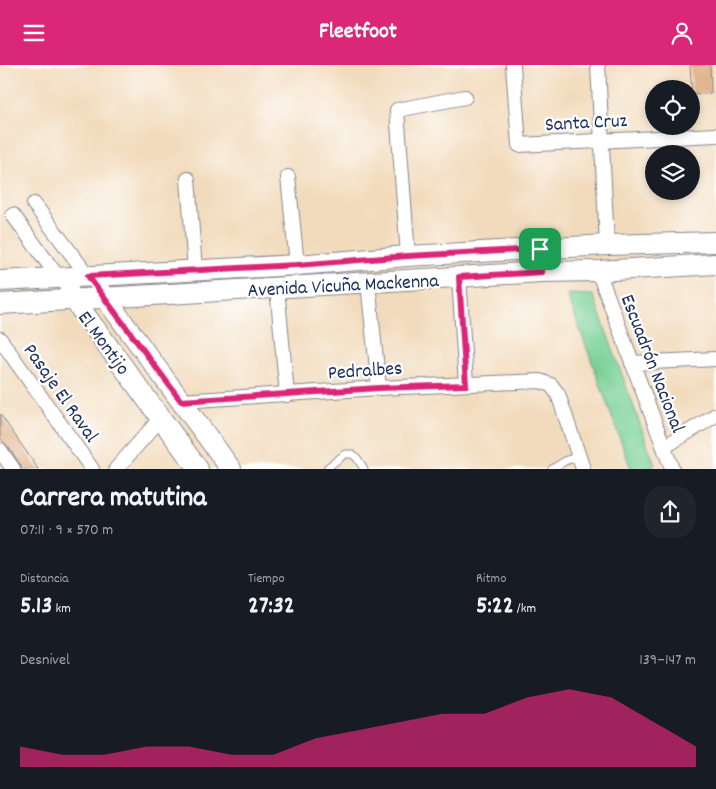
<!DOCTYPE html>
<html lang="es">
<meta charset="utf-8">
<style>
body{margin:0;font-family:Dekko,sans-serif;background:#20242c;color:#f1f3f6;height:100vh;display:flex;flex-direction:column;font-size:19px;white-space:nowrap}
*{box-sizing:border-box;margin:0}
p{font-size:16px;color:#9ea1a6}
.icon{flex:none;width:28px;height:28px;fill:none;stroke:currentColor;stroke-width:2;stroke-linecap:round;stroke-linejoin:round}
.map{position:relative;height:404px;overflow:hidden}
.drawer{display:flex;flex-direction:column;background:#171b24;flex:1}
.drawer>*{flex:none}
.fabs{position:absolute;left:645px;top:15px;display:grid;gap:10px}
.fabs a{display:grid;place-items:center;width:55px;height:55px;border-radius:50%;background:#171b24;box-shadow:0 2px 8px #0003;font-size:25px}
.pin{position:absolute;display:grid;place-items:center;width:42px;height:42px;color:#fff;margin:-21px;border-radius:10px;box-shadow:0 2px 8px #0006}
.round{display:grid;place-items:center;flex:none;width:52px;height:52px;border-radius:20px;background:#20242c}
.head{display:flex;align-items:center;justify-content:space-between;height:85px;padding:0 20px}
h1{font-size:28px;font-weight:700;line-height:38px}
.metrics{display:grid;grid-template-columns:repeat(3,1fr);gap:8px;height:85px;padding:5px 20px}
.metrics div{display:grid;align-content:center}
.metrics b{font-size:25px;font-weight:700}
.metrics small{font-size:14px;font-weight:400}
.metrics p{font-size:14px}
.chart{height:140px;padding:10px 20px}
.chart p{display:flex;justify-content:space-between}
.chart svg{width:100%;height:90px;margin-top:5px;fill:#db2777;opacity:.7}
header{display:flex;justify-content:space-between;align-items:center;height:65px;padding:0 20px;background:#db2777;color:#fff;font-size:22px;font-weight:700}
.map>svg:first-child{display:block}
.green{fill:#78d095;stroke:#4a807a}
.building{fill:#dba779}
.lines{fill:none;stroke-linecap:round;stroke-linejoin:round}
.lane-casing{stroke:#86858d;stroke-width:9}
.street-casing{stroke:#86858d;stroke-width:16}
.secondary-casing{stroke:#86858d;stroke-width:22}
.lane{stroke:#fff;stroke-width:7}
.street{stroke:#fff;stroke-width:14}
.secondary{stroke:#fff;stroke-width:20}
.route-casing{stroke:#fff;stroke-width:10}
.route{stroke:#db2777;stroke-width:6}
.labels{text-anchor:middle;stroke-width:4.5;stroke-linejoin:round;paint-order:stroke}
.street-label{font-size:20px;fill:#1b2f5e;stroke:#fff}
</style>
<header><svg class="icon" aria-label="menu" viewBox="0 0 24 24"><path d="M4 6h16M4 12h16M4 18h16"/></svg>Fleetfoot<svg class="icon" aria-label="person" viewBox="0 0 24 24"><circle cx="12" cy="8" r="4"/><path d="M4 21q1-7 8-7t8 7"/></svg></header>
<div class="map">
<svg width="716" height="404" viewBox="0 0 716 404">
<rect width="100%" height="100%" fill="#fff"/>
<filter id="ink" filterUnits="userSpaceOnUse"><feTurbulence type="fractalNoise" baseFrequency=".02" numOctaves="2"/><feDisplacementMap in="SourceGraphic" scale="10" xChannelSelector="R" yChannelSelector="G"/><feConvolveMatrix kernelMatrix="1 2 1 2 8 2 1 2 1" color-interpolation-filters="sRGB"/></filter>
<filter id="wash" filterUnits="userSpaceOnUse"><feTurbulence type="fractalNoise" baseFrequency=".0096" numOctaves="4" result="noise"/><feDisplacementMap in="SourceGraphic" scale="20" xChannelSelector="R" yChannelSelector="G"/><feGaussianBlur stdDeviation="1.12" result="paint"/><feColorMatrix in="noise" values="0 0 0 0 0 0 0 0 0 0 0 0 0 0 0 0 0 1.4 0 .05"/><feComposite in="paint" operator="in"/></filter>
<g filter="url(#wash)">
<rect width="100%" height="100%" fill="#f2dbbc"/>
<polygon class="green" points="567,229 593,230 655,400 646,404 631,404"/>
<g id="blocks">
<g class="building">
<polygon points="690,0 710,0 711,28 692,29"/>
<polygon points="0,349 32,395 38,404 22,404 20,399 7,380 0,373"/>
</g>
</g>
</g>
<g filter="url(#ink)">
<use href="#blocks" fill-opacity="0" stroke="#86858d" stroke-width="1"/>
<g class="lines">
<defs>
<g id="lane">
<polyline points="329,404 328,402 345,389 352,389 357,393 364,404"/>
<polyline points="552,404 565,396 579,391"/>
</g>
<g id="street">
<polyline points="513,0 519,80 716,70"/>
<polyline points="598,0 607,180"/>
<polyline points="288,112 297,200"/>
<polyline points="188,114 195,205"/>
<polyline points="34,139 88,211"/>
<polyline points="13,150 58,212"/>
<polyline points="408,191 397,45 465,32"/>
<polyline points="598,206 672,404"/>
<polyline points="459,212 466,319"/>
<polyline points="368,218 379,323"/>
<polyline points="277,223 287,330"/>
<polyline points="0,274 92,404"/>
<polyline points="632,298 716,294"/>
<polyline points="181,336 379,323 540,316 551,320 558,329 583,404"/>
<polyline points="664,382 716,350"/>
<polyline points="0,385 13,404"/>
<polyline points="116,404 161,353"/>
</g>
<g id="secondary">
<polyline points="0,216 297,200 408,191 607,180 716,177"/>
<polyline points="100,226 231,404"/>
<polyline points="69,228 198,404"/>
<polyline points="0,239 542,207 598,206 716,199"/>
</g>
</defs>
<use href="#lane" class="lane-casing"/>
<use href="#street" class="street-casing"/>
<use href="#secondary" class="secondary-casing"/>
<use href="#lane" class="lane"/>
<use href="#street" class="street"/>
<use href="#secondary" class="secondary"/>
</g>
</g>
<g class="lines" filter="url(#ink)">
<defs>
<polygon id="route" points="540,184 542,207 459,212 466,320 379,323 181,336 88,211 297,200 408,191"/>
</defs>
<use href="#route" class="route-casing"/>
<use href="#route" class="route"/>
</g>
<g class="labels">
<g class="street-label">
<text transform="translate(586 56) rotate(-3)" y="7">Santa Cruz</text>
<text transform="translate(343 219) rotate(-3)" y="7">Avenida Vicuña Mackenna</text>
<text transform="translate(105 277) rotate(54)" y="7">El Montijo</text>
<text transform="translate(654 298) rotate(69)" y="7">Escuadrón Nacional</text>
<text transform="translate(365 304) rotate(-4)" y="7">Pedralbes</text>
<text transform="translate(62 327) rotate(55)" y="7">Pasaje El Raval</text>
</g>
</g>
</svg>
<div class="fabs">
<a><svg class="icon" aria-label="locate" viewBox="0 0 24 24"><circle cx="12" cy="12" r="6"/><path d="M12 2v4M12 18v4M2 12h4M18 12h4"/></svg></a>
<a><svg class="icon" aria-label="layers" viewBox="0 0 24 24"><path d="M12 4l9 5-9 5-9-5zM3 14l9 5 9-5"/></svg></a>
</div>
<div class="pin" style="left:540px;top:184px;background:#1e9e55"><svg class="icon" aria-label="arrive" viewBox="0 0 24 24"><path d="M6 21V4h12l-3 4 3 4H6"/></svg></div>
</div>
<section class="drawer">
<div class="head"><div><h1>Carrera matutina</h1><p>07:11 · 9 × 570 m</p></div><a class="round"><svg class="icon" aria-label="share" viewBox="0 0 24 24"><path d="M12 15V3M7 8l5-5 5 5M5 13v7h14v-7"/></svg></a></div>
<div class="metrics">
<div><p>Distancia</p><b>5.13<small> km</small></b></div>
<div><p>Tiempo</p><b>27:32</b></div>
<div><p>Ritmo</p><b>5:22<small> /km</small></b></div>
</div>
<div class="chart"><p><span>Desnivel</span>139–147 m</p>
<svg viewBox="0 0 160 44" preserveAspectRatio="none"><path d="M0 44V34L10 38L20 38L30 34L40 34L50 38L60 38L70 30L80 26L90 22L100 18L110 18L120 10L130 6L140 10L150 22L160 34V44z"/></svg>
</div>
</section>
